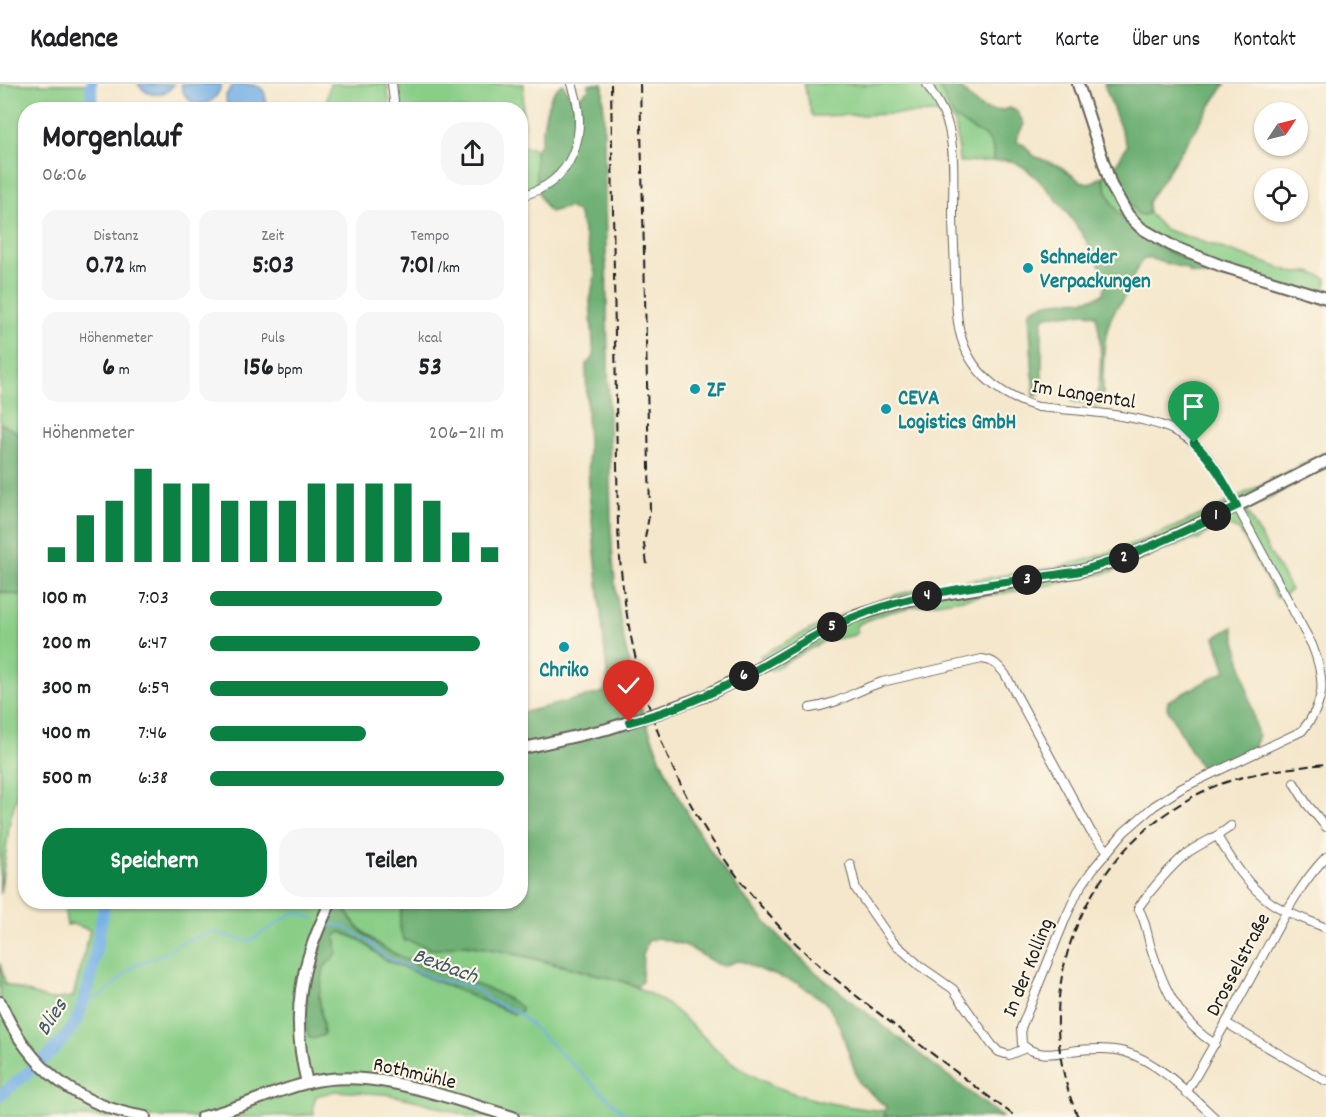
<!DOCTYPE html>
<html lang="de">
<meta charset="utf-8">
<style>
body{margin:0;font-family:Dekko,sans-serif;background:#f6f6f6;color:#202124;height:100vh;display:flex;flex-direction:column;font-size:22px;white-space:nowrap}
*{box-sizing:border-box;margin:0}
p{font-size:20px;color:#757577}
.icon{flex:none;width:33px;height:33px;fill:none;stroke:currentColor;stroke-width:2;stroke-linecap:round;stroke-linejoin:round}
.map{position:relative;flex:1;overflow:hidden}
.drawer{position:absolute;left:18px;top:18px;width:510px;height:807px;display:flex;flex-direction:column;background:#fff;border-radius:24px;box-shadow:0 2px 4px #0004}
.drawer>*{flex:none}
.needle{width:39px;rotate:55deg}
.controls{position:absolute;left:1254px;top:18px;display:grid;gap:12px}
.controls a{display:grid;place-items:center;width:54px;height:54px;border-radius:50%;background:#fff;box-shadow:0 2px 4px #0004;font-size:30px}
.pin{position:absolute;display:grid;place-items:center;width:51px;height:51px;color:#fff;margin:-62px -26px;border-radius:50% 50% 50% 0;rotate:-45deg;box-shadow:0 0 6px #0007}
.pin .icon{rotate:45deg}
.km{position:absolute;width:30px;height:30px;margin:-15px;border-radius:50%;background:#222;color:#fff;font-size:16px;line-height:30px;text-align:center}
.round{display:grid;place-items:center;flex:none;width:63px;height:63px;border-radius:24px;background:#f6f6f6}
.overview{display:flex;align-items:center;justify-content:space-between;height:102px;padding:0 24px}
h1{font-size:33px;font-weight:700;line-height:45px}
.metrics{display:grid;grid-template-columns:repeat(3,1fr);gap:9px;height:102px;padding:6px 24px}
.metrics div{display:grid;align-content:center;border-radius:15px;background:#f6f6f6;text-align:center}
.metrics b{font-size:26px;font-weight:700}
.metrics small{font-size:16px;font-weight:400}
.metrics p{font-size:16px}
.chart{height:168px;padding:12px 24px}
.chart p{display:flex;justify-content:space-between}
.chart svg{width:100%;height:108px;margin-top:6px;stroke:#0b8043;stroke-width:6}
.primary-button{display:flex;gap:12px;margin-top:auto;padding:12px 24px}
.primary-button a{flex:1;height:69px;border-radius:24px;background:#0b8043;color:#fff;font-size:24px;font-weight:700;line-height:69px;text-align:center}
.primary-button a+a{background:#f6f6f6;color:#202124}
ul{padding:0 24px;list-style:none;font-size:20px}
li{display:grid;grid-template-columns:96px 72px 1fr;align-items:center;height:45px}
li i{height:15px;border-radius:8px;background:#0b8043}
header{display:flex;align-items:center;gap:36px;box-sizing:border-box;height:84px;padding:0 30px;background:#fff;border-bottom:2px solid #e0e0e0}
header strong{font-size:28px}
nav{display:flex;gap:33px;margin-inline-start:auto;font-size:21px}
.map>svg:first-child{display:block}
.green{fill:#89cd87;stroke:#527452;stroke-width:1.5}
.forest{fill:#6eb074;stroke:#456648;stroke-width:1.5}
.water{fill:#76b0e6;stroke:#496681;stroke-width:1.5}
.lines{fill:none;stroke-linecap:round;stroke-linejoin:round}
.stream{stroke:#76b0e6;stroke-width:2}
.river{stroke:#76b0e6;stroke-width:12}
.street-casing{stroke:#68635a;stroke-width:10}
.secondary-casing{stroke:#68635a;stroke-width:14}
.street{stroke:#fff;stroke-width:8}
.secondary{stroke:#fff;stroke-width:10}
.rail{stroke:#1c1c1c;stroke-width:2;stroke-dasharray:9 4.5;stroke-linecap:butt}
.secondary-bridge-casing{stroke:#68635a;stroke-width:14;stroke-linecap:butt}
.secondary-bridge{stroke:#fff;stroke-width:10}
.route-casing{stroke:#fff;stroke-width:12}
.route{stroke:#0b8043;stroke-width:8}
.culture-dot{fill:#0f9aa8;stroke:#fcf5e5;stroke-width:2}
.labels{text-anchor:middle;stroke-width:4.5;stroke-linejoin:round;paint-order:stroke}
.culture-label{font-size:21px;font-weight:bold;fill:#0d838f;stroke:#fcf5e5;text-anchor:start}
.street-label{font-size:21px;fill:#1c1c1c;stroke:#fcf5e5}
.water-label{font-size:22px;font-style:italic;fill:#40576d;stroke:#fcf5e5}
</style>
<header>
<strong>Kadence</strong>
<nav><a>Start</a><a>Karte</a><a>Über uns</a><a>Kontakt</a></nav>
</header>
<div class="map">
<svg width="1326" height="1033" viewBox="0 0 1326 1033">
<rect width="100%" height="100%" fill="#fcf5e5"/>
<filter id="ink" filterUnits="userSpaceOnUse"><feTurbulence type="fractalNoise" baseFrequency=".0167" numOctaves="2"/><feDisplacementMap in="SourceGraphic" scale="12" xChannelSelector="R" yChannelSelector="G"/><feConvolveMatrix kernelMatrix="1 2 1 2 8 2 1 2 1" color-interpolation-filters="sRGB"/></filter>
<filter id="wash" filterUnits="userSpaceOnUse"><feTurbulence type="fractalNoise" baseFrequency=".008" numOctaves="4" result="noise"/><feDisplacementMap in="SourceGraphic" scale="24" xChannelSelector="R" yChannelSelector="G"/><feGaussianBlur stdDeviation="1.35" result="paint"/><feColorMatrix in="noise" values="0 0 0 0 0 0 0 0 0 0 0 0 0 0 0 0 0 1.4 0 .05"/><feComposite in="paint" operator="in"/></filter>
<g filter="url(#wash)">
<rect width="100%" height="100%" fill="#f4e7cc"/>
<g class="green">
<polygon points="0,0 94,0 96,25 26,26 25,358 16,348 0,339"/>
<polygon points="330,0 387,0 390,25 334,25 334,22 326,20"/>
<polygon points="399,0 524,0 521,62 535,65 537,102 521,108 520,26 401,25"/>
<path d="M 804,0 L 938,0 C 943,9 949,28 956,34 C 972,50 997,47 993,77 L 959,78 L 957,50 L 954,37 L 939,29 L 812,32 Z"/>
<path d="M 1113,86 L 1129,118 L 1143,131 L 1149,129 L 1164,145 L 1296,189 L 1310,188 L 1326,194 L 1326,221 C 1277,203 1225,193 1177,171 C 1168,167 1157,164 1148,158 C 1124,143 1108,119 1103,92 Z"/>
<path d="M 1326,368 L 1326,384 L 1246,426 L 1291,506 L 1277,514 L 1239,446 L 1225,440 L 1213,444 L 1199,456 C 1188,453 1127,484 1109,488 C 1063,500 1016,507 969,514 C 931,520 891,523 857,541 L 856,545 L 858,547 L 855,551 L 824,557 L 770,587 L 760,572 C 812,543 861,519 919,505 C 972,493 1028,492 1081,477 C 1166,453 1247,408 1326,368 Z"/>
<polygon points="0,508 25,512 26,710 18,708 10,736 0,810"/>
<path d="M 70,818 L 339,818 L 316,868 L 306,906 L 324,950 L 319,912 L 324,883 L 337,869 L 335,852 L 341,848 L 360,856 L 384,875 L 507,927 L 380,862 L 359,844 L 347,829 L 351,818 L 404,818 C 399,831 397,844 405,857 L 414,857 L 429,865 L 449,863 L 458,860 L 501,867 L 622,897 C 639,904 656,912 671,923 C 690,938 706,957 725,973 C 768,1008 829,1022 884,1027 L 885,1032 L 888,1033 L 471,1033 L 419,1017 L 385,1010 L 335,1007 L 316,1012 L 313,1023 L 314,1030 C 297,1033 280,1030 262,1033 L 0,1033 L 0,879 L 5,900 L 50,916 L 73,913 L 90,846 L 72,840 L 67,841 L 64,822 L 69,821 Z"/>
</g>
<g class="forest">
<path d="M 563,0 L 573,17 L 589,5 L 588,0 L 603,0 L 611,443 C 617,608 673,745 789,863 C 815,890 846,913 876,936 C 918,969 960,1001 1002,1033 L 885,1032 L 884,1027 L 886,1023 L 859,999 L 840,943 L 826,918 L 797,899 L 760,886 L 744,878 L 737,877 L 724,882 L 715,879 L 685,861 L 658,854 L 648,857 L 643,871 L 642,898 L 637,903 L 622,897 C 571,884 520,868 467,861 C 454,859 444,867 431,865 C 421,863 417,857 405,857 C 397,844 399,831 404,818 L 520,818 L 521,629 L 604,608 L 608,599 L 589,409 L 586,280 L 594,273 L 590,217 L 595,189 L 578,128 L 568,123 L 550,128 C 534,111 536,87 535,65 L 540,61 C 544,42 545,9 563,0 Z"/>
<path d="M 938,0 L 957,0 C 974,18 983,34 1010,24 L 1017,27 L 1024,40 L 1016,55 L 1018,59 L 1024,61 L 1034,72 L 1061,83 L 1079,96 L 1089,100 L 1103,92 C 1116,158 1177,172 1233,192 L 1230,195 L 1189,189 L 1187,185 L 1151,175 L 1144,175 C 1135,183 1134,194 1129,204 C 1124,216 1114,224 1110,237 C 1101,261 1104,292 1103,317 L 1100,322 L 1072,318 L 1073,313 L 1079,312 L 1090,315 L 1097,311 C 1102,284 1102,257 1096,231 L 1087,229 L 1046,232 L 1042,237 L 1042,306 L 1039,311 L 1034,313 L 1029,227 C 1050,211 1081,222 1103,210 C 1104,206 1106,200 1105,196 C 1099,167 1040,84 1011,77 C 1006,76 998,77 993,77 C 997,47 972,50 955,34 C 949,28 943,9 938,0 Z"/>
<polygon points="1104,0 1225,0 1148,118 1149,129 1143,131 1138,130 1129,118 1113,86 1127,62"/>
<polygon points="0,339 16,348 25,358 25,512 0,508"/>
<polygon points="1233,543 1258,652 1253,664 1202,686 1167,624 1168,617 1226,587 1215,553"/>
<path d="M 338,818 L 351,818 L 347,829 C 381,886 471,886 521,923 L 521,927 L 514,930 L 507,927 L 384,875 L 360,856 L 341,848 L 335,852 L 337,869 L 324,883 L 319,912 L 324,951 L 313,955 L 309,953 C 295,910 321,857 338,818 Z"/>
</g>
<g class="water">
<path d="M 138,0 L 174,0 C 165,14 148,14 138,0 Z"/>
<path d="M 181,0 L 221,0 L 221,1 C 215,27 185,26 181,0 Z"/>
<path d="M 234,0 C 254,0 271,0 264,25 L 227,25 L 226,11 Z"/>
</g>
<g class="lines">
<g class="stream">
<polyline points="327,839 345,843 367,856 384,872 401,880 437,896 467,901 484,910 488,916 517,928 628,1033"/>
<polyline points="83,915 100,913 135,881 168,868 180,859 206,850 213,848 246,857 253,855 294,828 314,834"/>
</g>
<g class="river">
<polyline points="91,0 92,26"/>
<polyline points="0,1012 50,970 67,951 78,934 90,897 105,818"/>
</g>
</g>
</g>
<g filter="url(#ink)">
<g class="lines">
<defs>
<g id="street">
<polyline points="392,0 395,26"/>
<path d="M 927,0 C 936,16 947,31 950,50 C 955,75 953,102 953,128 C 953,151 955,174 955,197 C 956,210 956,225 958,238 C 964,283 996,311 1038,323 C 1077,327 1145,330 1179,349 C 1196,358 1207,371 1218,387 L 1312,561 C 1326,596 1326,618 1302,647 L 1182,704 L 1154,722 L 1124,748 L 1093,785 L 1078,807 L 1066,833 L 1021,944 L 1022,960 C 1038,976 1060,968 1079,966 C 1094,965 1110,964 1125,968 C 1159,978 1188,1009 1214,1033"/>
<path d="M 520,112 C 575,99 589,48 572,0"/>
<path d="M 810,624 C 839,620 855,607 882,598 L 982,575 C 993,576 998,581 1005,590 L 1091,748 L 1107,766"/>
<polyline points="1294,699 1307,720 1326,743"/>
<path d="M 1217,752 C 1232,777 1247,801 1270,818 C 1287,830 1308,836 1326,844"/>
<polyline points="850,780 856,805 892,857 920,882 953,905 992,961 999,968 1009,971 1026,964"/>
<polyline points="1226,939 1326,997"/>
<path d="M 1215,960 C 1178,937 1164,904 1151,864 C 1147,851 1146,836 1138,824 C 1152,805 1168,785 1186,770 C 1200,759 1217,754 1231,742"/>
<path d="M 1186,1009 C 1212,965 1236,921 1260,877 C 1280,840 1297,803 1326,773"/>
</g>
<g id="secondary">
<polyline points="1078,0 1111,101 1128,131 1141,144 1174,163 1222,182 1326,214"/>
<polyline points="661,628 707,611 752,588 822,548 853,533 903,517 1080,487 1122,475 1237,422 1326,377"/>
<polyline points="520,665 607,645 635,636"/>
<path d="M 0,918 C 28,983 75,1021 145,1033"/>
<path d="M 307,999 C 290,931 300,879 331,818"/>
<path d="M 202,1033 C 238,1025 271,1008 307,999 C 372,982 450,1015 513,1033"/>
</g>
</defs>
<use href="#street" class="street-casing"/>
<use href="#secondary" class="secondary-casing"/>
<use href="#street" class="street"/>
<use href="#secondary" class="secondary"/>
<g class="rail">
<path d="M 611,0 L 618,443 C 625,610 685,756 808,871 C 838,899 871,923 903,948 C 941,976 978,1005 1016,1033"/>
<polyline points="640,0 650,426 644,460 647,480"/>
<path d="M 1078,1033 C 1025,911 1081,770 1198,710 C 1238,689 1282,685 1326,680"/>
</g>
<defs>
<polyline id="secondary-bridge" points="635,636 661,628"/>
</defs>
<use href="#secondary-bridge" class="secondary-bridge-casing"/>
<use href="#secondary-bridge" class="secondary-bridge"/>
</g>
</g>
<g class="lines" filter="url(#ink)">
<defs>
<path id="route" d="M 629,638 C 672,627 713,610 752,588 C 785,570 817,548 852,534 C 923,504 1004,500 1080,487 C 1135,472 1185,447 1237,422 C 1225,399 1213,377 1194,359"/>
</defs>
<use href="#route" class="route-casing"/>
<use href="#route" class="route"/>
</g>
<g class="culture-dot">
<circle cx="1028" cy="184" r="6"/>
<circle cx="695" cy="305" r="6"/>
<circle cx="886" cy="325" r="6"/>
<circle cx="564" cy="563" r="6"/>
</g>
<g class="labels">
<g class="culture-label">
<text x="1040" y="179">Schneider<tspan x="1040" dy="24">Verpackungen</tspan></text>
<text x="707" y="312">ZF</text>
<text x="898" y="320">CEVA<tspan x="898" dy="24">Logistics GmbH</tspan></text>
<text x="564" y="592" text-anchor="middle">Chriko</text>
</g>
<g class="street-label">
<text transform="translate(1084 309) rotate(9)" y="7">Im Langental</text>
<text transform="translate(1237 880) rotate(-62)" y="7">Drosselstraße</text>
<text transform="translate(1027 883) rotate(-68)" y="7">In der Kolling</text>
<text transform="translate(415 988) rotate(13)" y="7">Rothmühle</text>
</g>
<g class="water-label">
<text transform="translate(446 880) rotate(20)" y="8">Bexbach</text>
<text transform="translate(50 932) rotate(-57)" y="8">Blies</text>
</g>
</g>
</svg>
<div class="controls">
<a><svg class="needle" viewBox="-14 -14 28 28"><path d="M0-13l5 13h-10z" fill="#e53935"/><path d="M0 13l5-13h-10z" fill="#757577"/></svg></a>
<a><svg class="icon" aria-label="locate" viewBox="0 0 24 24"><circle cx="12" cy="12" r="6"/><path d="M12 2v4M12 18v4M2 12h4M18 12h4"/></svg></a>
</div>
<div class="pin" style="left:1194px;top:359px;background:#1e9e55"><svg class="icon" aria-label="arrive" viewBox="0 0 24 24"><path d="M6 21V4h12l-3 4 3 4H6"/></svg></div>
<div class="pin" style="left:629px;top:638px;background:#d93025"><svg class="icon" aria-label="check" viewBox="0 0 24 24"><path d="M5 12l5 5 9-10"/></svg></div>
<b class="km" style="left:1216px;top:432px">1</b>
<b class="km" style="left:1124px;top:474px">2</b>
<b class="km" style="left:1027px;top:496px">3</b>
<b class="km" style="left:927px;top:512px">4</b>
<b class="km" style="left:832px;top:543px">5</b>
<b class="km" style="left:744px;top:592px">6</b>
<section class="drawer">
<div class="overview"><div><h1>Morgenlauf</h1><p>06:06</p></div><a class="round"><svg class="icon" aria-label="share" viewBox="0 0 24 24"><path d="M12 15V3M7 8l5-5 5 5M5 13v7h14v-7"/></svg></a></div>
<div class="metrics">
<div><p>Distanz</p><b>0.72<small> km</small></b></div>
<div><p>Zeit</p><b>5:03</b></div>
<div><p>Tempo</p><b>7:01<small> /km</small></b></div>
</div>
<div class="metrics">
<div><p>Höhenmeter</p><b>6<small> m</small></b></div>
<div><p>Puls</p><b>156<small> bpm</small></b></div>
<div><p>kcal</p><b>53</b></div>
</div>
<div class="chart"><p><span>Höhenmeter</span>206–211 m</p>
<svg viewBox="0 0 160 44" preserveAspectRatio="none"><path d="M5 44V38M15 44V25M25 44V19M35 44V6M45 44V12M55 44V12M65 44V19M75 44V19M85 44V19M95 44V12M105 44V12M115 44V12M125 44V12M135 44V19M145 44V32M155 44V38"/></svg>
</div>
<ul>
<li><b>100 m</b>7:03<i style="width:79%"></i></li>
<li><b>200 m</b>6:47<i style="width:92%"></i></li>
<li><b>300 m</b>6:59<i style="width:81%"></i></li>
<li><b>400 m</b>7:46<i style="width:53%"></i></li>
<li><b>500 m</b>6:38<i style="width:100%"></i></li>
</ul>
<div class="primary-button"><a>Speichern</a><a>Teilen</a></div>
</section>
</div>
